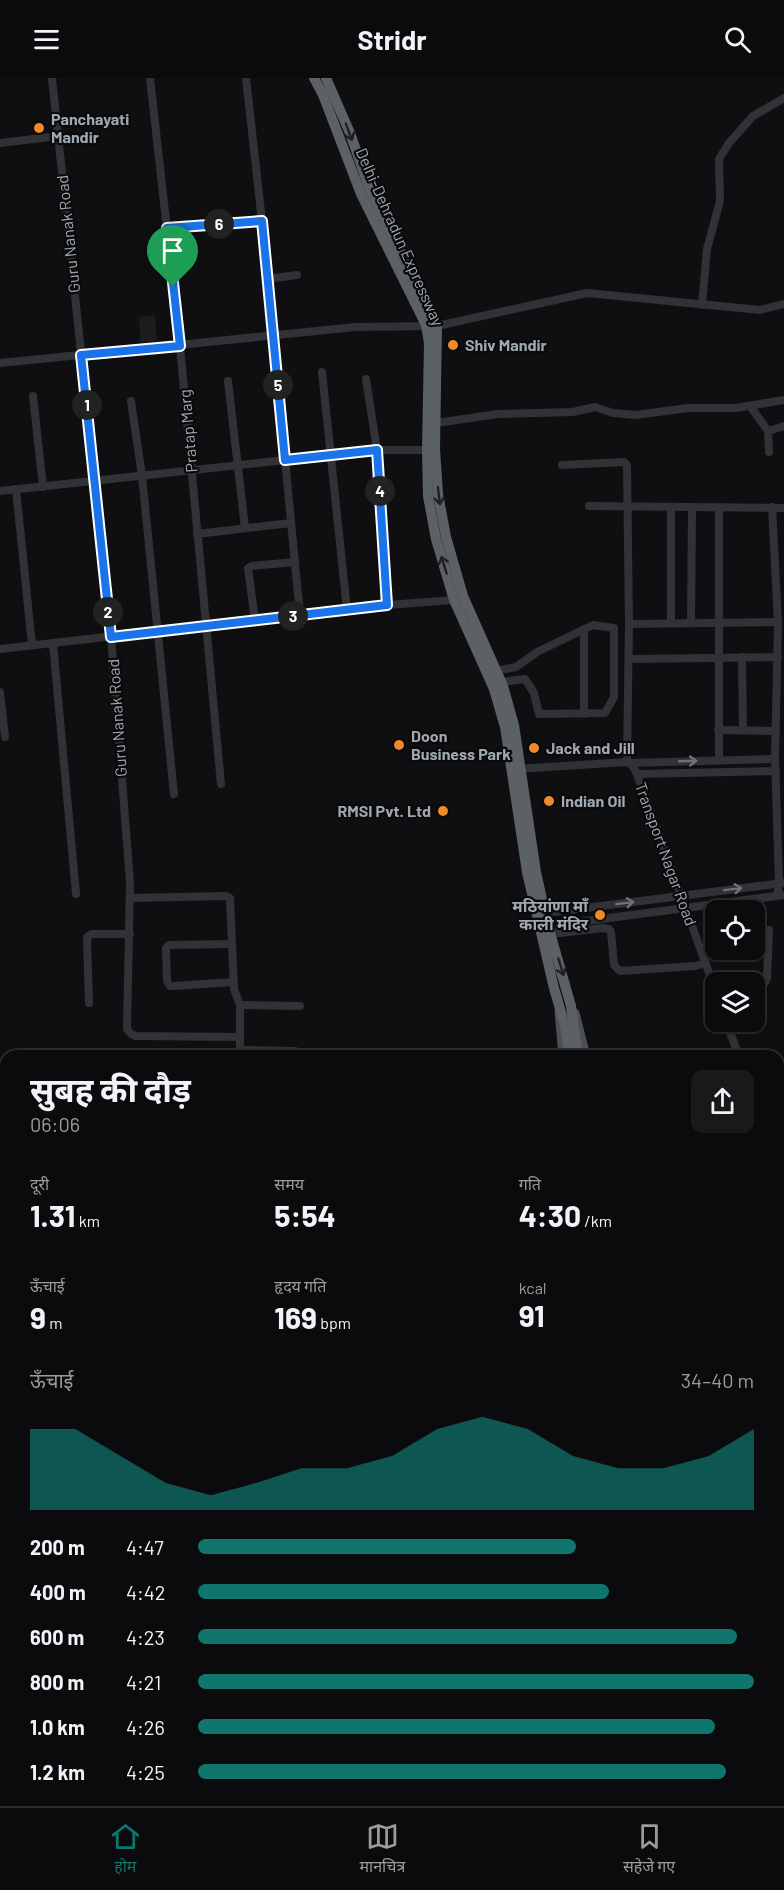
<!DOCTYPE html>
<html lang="hi">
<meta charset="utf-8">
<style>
body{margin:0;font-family:Barlow,"Noto Sans Devanagari",sans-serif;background:#19191b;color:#f1f3f6;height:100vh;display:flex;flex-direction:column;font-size:22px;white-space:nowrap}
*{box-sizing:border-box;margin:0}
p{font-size:20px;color:#9a9b9d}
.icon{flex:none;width:33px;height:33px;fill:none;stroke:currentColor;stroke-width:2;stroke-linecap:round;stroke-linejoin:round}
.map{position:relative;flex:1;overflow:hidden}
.drawer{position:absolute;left:0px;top:972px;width:784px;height:756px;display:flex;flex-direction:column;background:#0b0b0d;border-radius:18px 18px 0 0;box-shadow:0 2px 4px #0004,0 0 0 2px #2b2b2e}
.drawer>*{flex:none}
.controls{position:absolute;left:705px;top:822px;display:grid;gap:12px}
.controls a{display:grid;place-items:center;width:60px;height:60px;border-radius:12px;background:#0b0b0d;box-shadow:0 2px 4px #0004,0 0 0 2px #2b2b2e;font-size:30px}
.pin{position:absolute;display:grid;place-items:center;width:51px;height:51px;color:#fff;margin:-62px -26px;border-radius:50% 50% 50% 0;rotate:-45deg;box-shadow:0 0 6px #0007}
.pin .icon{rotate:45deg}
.km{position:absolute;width:30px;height:30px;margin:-15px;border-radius:50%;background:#222;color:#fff;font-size:16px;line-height:30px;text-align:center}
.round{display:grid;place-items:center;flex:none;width:63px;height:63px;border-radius:12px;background:#19191b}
.summary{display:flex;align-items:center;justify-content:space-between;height:102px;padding:0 30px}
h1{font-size:33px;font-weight:700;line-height:45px}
.stats{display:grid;grid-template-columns:repeat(3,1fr);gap:9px;height:102px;padding:6px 30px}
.stats div{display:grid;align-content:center}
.stats b{font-size:30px;font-weight:700}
.stats small{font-size:16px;font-weight:400}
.stats p{font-size:16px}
.chart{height:168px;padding:12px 30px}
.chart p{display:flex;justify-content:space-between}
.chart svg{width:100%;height:108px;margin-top:6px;fill:#0f766e;opacity:.7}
ul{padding:0 30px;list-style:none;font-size:20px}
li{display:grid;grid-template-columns:96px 72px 1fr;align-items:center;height:45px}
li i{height:15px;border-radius:8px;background:#0f766e}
header{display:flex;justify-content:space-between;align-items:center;height:78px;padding:0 30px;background:#0b0b0d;font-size:27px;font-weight:700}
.tabs{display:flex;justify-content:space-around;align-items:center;height:84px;border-top:2px solid #2b2b2e;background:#0b0b0d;font-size:16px;color:#9a9b9d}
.tabs a{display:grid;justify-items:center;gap:3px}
.tabs .current{color:#0f766e}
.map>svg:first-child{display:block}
.built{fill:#1b1c1d}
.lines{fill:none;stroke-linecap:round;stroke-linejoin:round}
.minor{stroke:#303235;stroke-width:8}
.major{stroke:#4c4f54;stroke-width:9}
.highway{stroke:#5c6166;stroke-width:10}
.oneway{stroke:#1e2022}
.oneway2{stroke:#6e7379}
.route-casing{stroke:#fff;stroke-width:12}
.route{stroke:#1a73e8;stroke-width:8}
.poi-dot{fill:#ed8b2a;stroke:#0a0a0b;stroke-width:2}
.labels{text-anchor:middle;stroke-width:4.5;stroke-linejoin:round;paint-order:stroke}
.poi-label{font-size:16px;font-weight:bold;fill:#a0a8b1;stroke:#0a0a0b;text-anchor:start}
.street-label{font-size:16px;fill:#a0a8b1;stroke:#0a0a0b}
</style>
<header><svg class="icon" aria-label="menu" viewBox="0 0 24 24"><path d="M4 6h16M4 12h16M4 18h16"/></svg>Stridr<svg class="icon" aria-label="search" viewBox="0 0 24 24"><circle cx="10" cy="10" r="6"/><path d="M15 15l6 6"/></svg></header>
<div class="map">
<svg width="784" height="1728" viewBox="0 0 784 1728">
<rect width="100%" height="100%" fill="#0f0f11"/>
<polygon class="built" points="155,237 157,263 140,265 139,239"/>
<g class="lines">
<g class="minor">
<polyline points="52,0 111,559 130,804 127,951 131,956 136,958 239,959"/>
<polyline points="150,0 180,268 221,706"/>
<polyline points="246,0 262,143 300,537"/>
<polyline points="0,65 58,58"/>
<polyline points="167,150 262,143"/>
<polyline points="267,201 297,197"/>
<polyline points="702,227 707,171 720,123 719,81 729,65 753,38 784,20"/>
<polyline points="0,285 356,249 437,248 587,215 760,232 784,226"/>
<polyline points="322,294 347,532"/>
<polyline points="366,301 377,372 387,527"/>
<polyline points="228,303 245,450"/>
<polyline points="33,318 43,409"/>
<polyline points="131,323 142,398 174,716"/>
<polyline points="750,328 768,353 784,348"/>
<polyline points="436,345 498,336 573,334 595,329 613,335 636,337 688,330 736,330 784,322"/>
<polyline points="768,353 769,374"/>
<polyline points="562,387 624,384 627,387 629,546 627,684"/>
<polyline points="16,411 32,567"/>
<polyline points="0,413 377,372 427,372"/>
<polyline points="589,428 784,430"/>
<polyline points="671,429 671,545"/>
<polyline points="772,429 778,544 775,681 779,806 777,818"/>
<polyline points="197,456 291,445"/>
<polyline points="255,543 248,490 252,488 295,484"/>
<polyline points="691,544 692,429"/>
<polyline points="629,546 778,544"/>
<polyline points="584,551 584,636"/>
<polyline points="53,565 76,816"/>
<polyline points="0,571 387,527 454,522"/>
<polyline points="742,579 743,652"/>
<polyline points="629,581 778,579"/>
<polyline points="496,593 516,589 537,574 593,547 614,550 614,619 605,635 539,636 534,615 525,601 501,604"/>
<polyline points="0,614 5,659"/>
<polyline points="718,652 776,653"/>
<polyline points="719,681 719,429"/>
<polyline points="630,685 775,681"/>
<polyline points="516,691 627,684 632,687 637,696 716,914"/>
<polyline points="637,696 776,693"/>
<polyline points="130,820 226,818 230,820 234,911 240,927 240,978"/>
<polyline points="546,835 783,805"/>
<polyline points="548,848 784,817"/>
<polyline points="551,856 603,850 609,851 611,854 614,887 620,893 695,888 706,885"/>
<polyline points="232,866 169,867 166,870 167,903 170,908 173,908 233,904"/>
<polyline points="754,906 765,905 767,900 769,852"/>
<polyline points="89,925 87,859 92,856 130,856"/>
<polyline points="240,927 300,928"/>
<polyline points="726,944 739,978"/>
<polyline points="240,972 295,973"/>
<polyline points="778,1073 784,1072"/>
<polyline points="0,1076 6,1076"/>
<polyline points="778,1093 784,1110"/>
<polyline points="0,1360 6,1360"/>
<polyline points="0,1431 6,1430"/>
<polyline points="0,1498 6,1498"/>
<polyline points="0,1552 6,1552"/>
<polyline points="0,1598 6,1597"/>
<polyline points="0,1643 6,1643"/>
<polyline points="0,1684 6,1710"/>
<polyline points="9,1722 10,1728"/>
<polyline points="394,1722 394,1728"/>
<polyline points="410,1722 411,1728"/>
</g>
<g class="major">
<polyline points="559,933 563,978"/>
<polyline points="575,935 586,978"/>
<polyline points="0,1278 6,1279"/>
</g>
<g class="highway">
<polyline points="314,0 323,17 361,116 426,247 429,265 427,372 428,418 436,461 454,522 494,611 505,649 527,794 554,910 565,948 570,978"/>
<polyline points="326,0 350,55 370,112 437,248 435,371 438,416 446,459 463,518 503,608 514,647 536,794 548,848 571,928 578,978"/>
<polyline points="710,1722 712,1728"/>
<polyline points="724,1722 726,1728"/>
<polyline points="733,1722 734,1728"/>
<polyline points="626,1728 630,1722"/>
<polyline points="642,1728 646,1722"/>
</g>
</g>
<defs><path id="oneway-shaft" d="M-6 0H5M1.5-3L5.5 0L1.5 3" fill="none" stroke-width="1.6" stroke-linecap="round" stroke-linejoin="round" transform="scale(1.5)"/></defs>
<g class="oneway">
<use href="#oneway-shaft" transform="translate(349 54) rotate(69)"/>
<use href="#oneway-shaft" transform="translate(439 418) rotate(83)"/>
<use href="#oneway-shaft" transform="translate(444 487) rotate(-107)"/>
<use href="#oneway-shaft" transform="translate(561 889) rotate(73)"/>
</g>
<g class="oneway2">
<use href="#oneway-shaft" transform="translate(688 683) rotate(-2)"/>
<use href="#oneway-shaft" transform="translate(733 811) rotate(-7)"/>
<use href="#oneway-shaft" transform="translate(625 825) rotate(-7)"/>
</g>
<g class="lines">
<defs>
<polygon id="route" points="262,143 285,382 377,372 387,527 111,559 81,277 180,268 167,150"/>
</defs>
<use href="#route" class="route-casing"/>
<use href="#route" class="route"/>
</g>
<g class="poi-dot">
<circle cx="39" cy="50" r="6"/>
<circle cx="453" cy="267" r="6"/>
<circle cx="399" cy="667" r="6"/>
<circle cx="534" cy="670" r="6"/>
<circle cx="549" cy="723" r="6"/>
<circle cx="443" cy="733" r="6"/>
<circle cx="600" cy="837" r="6"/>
</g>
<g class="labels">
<g class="poi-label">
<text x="51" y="47">Panchayati<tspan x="51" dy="18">Mandir</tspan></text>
<text x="465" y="273">Shiv Mandir</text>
<text x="411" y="664">Doon<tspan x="411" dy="18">Business Park</tspan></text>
<text x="546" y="676">Jack and Jill</text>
<text x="561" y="729">Indian Oil</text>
<text x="431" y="739" text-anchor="end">RMSI Pvt. Ltd</text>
<text x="588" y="834" text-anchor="end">मठियांणा माँ<tspan x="588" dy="18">काली मंदिर</tspan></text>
</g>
<g class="street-label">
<text transform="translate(68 156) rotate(-96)" y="6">Guru Nanak Road</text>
<text transform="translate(400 159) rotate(66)" y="6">Delhi-Dehradun Expressway</text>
<text transform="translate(188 353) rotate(-95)" y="6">Pratap Marg</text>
<text transform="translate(117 640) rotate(-94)" y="6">Guru Nanak Road</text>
<text transform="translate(666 776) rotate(70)" y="6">Transport Nagar Road</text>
</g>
</g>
</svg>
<div class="controls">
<a><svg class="icon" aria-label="locate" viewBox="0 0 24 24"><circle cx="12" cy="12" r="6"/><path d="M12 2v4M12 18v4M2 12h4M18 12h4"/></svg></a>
<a><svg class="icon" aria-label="layers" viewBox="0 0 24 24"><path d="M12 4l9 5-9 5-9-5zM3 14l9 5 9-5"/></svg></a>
</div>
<div class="pin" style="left:173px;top:209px;background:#1e9e55"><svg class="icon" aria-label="arrive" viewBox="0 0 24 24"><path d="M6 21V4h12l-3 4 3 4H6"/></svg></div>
<b class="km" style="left:87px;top:327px">1</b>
<b class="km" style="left:108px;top:534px">2</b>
<b class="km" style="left:293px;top:538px">3</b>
<b class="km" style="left:380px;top:413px">4</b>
<b class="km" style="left:278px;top:307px">5</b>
<b class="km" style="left:219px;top:146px">6</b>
<section class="drawer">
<div class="summary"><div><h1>सुबह की दौड़</h1><p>06:06</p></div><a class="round"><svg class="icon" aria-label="share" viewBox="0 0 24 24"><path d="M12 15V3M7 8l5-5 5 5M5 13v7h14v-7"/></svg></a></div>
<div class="stats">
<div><p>दूरी</p><b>1.31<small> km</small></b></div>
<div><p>समय</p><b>5:54</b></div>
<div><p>गति</p><b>4:30<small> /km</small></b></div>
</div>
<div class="stats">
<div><p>ऊँचाई</p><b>9<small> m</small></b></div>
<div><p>हृदय गति</p><b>169<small> bpm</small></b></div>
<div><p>kcal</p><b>91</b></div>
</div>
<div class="chart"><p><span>ऊँचाई</span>34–40 m</p>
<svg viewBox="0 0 160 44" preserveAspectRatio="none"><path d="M0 44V11L10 11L20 22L30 33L40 38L50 33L60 27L70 27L80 22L90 11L100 6L110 11L120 22L130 27L140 27L150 22L160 11V44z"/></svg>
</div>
<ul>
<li><b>200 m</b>4:47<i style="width:68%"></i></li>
<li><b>400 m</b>4:42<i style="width:74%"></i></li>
<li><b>600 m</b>4:23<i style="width:97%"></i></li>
<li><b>800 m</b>4:21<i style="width:100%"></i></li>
<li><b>1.0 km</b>4:26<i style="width:93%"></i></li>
<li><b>1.2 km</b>4:25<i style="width:95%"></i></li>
</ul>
</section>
</div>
<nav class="tabs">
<a class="current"><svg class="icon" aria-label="home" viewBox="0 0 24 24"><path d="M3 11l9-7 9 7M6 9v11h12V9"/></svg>होम</a>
<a><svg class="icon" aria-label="map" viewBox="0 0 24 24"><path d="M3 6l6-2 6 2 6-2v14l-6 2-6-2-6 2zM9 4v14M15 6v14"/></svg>मानचित्र</a>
<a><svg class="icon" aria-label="saved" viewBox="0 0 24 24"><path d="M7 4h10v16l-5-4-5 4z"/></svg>सहेजे गए</a>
</nav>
